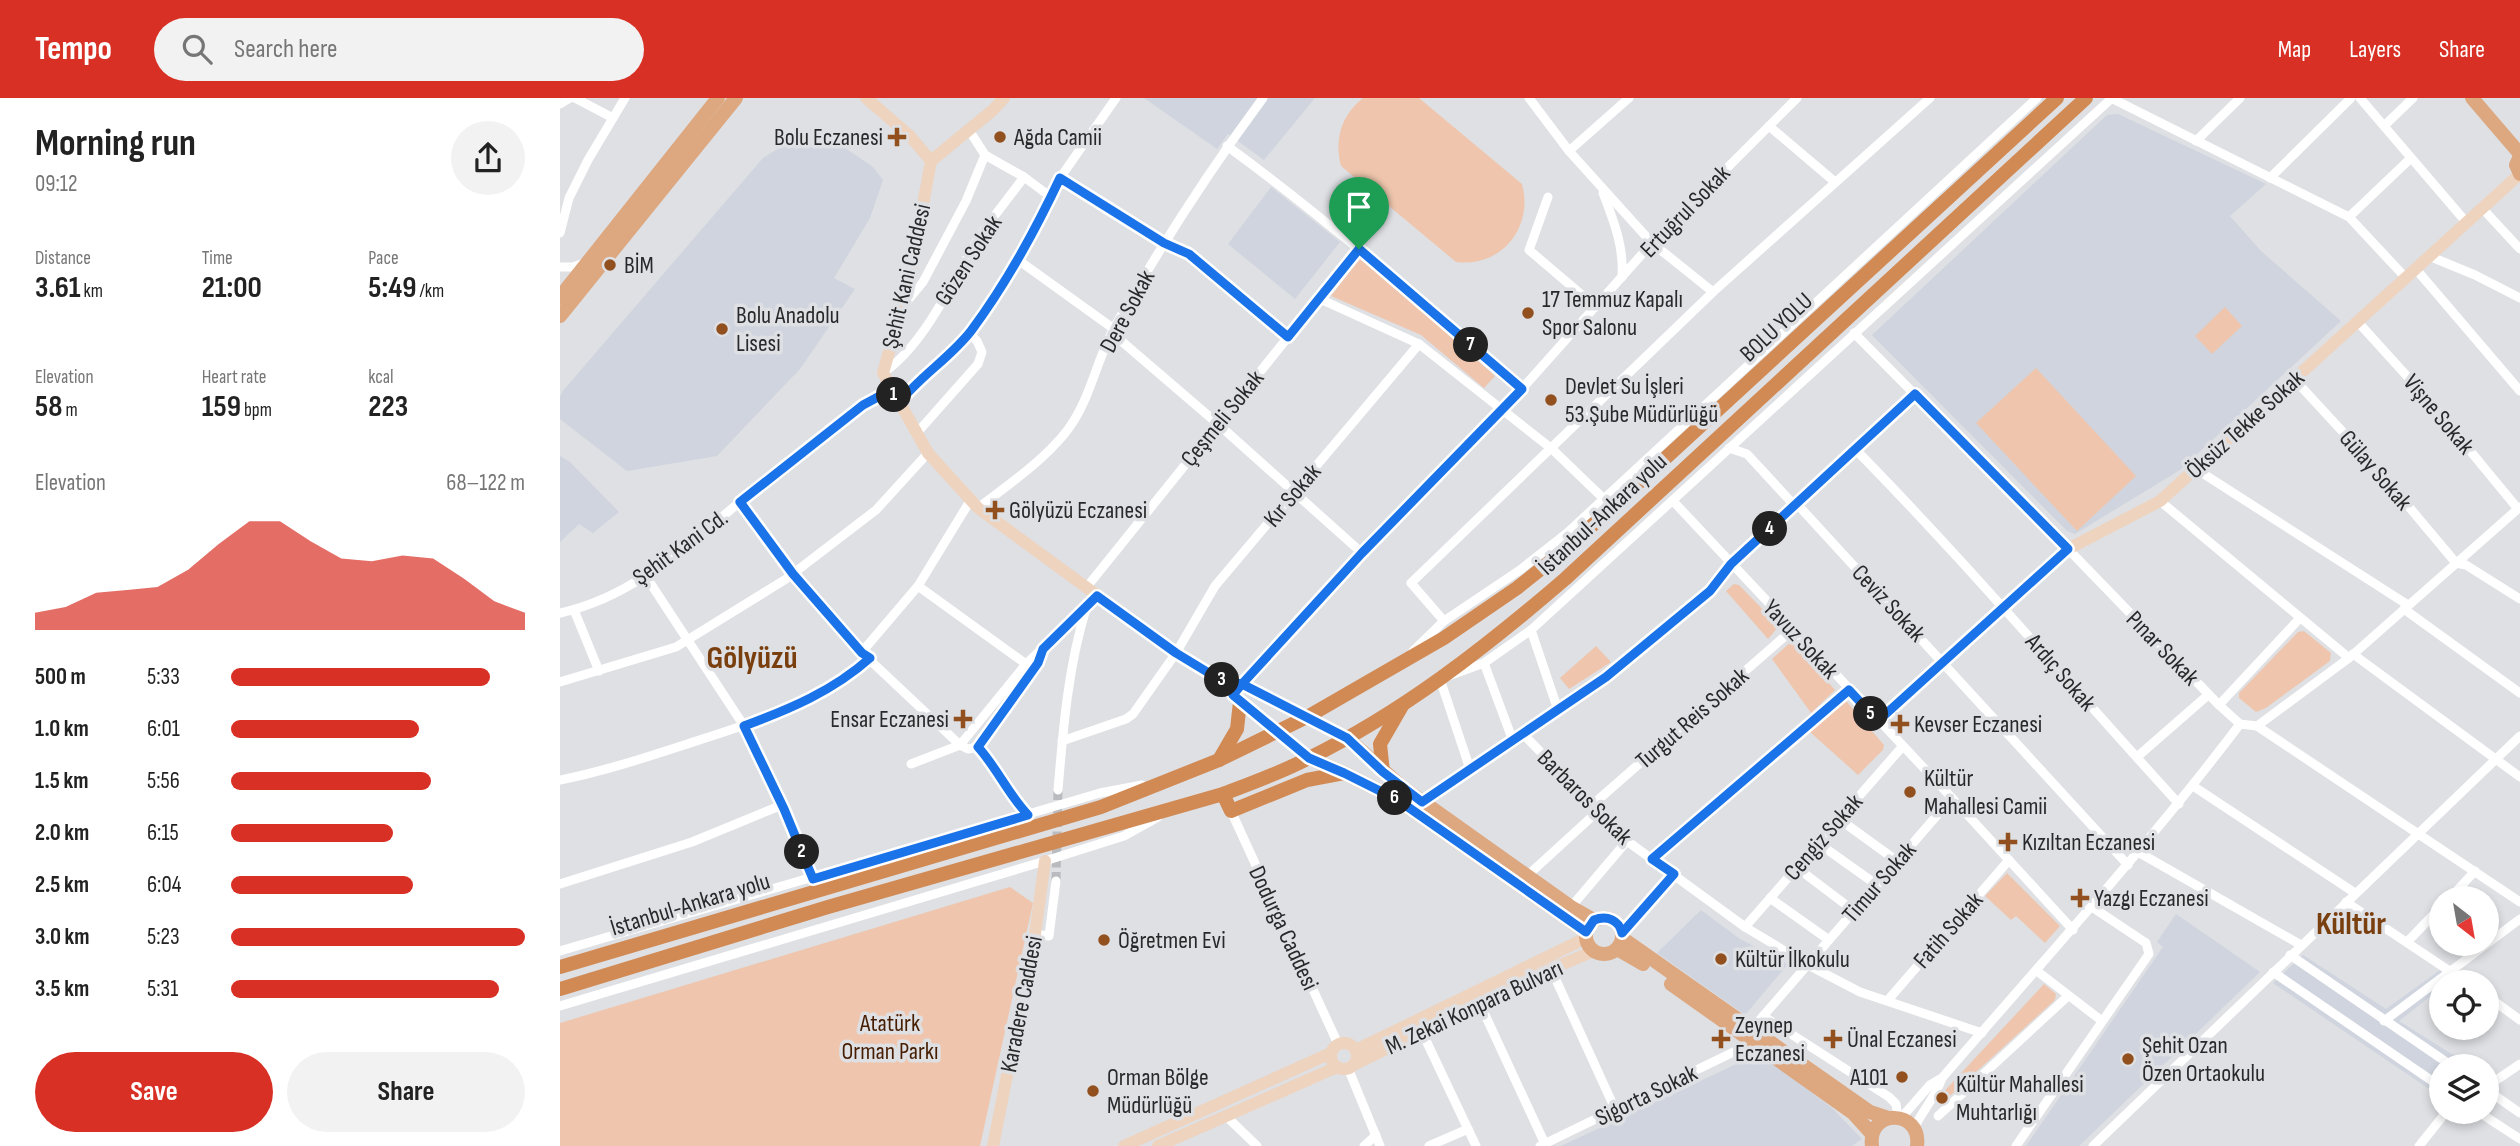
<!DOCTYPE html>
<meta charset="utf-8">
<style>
body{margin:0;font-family:"Sofia Sans Condensed",sans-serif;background:#f2f2f2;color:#222;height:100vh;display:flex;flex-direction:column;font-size:26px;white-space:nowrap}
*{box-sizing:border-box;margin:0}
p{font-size:23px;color:#767676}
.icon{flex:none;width:38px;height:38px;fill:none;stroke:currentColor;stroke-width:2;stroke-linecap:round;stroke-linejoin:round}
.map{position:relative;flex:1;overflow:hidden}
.panel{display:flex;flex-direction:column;background:#fff;width:560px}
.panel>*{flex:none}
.needle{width:46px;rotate:149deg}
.fabs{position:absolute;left:1869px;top:788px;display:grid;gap:14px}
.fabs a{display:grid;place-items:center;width:70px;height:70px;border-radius:50%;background:#fff;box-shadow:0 4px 10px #0003;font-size:35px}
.pin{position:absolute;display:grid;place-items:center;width:60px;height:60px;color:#fff;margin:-72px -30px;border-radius:50% 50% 50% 0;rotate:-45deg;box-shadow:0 0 7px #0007}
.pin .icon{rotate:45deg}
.km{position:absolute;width:35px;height:35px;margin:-18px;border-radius:50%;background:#222;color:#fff;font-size:19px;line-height:35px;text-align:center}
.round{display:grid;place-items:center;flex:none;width:74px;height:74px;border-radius:37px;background:#f2f2f2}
.overview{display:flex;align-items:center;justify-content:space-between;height:119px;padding:0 35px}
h1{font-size:38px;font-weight:700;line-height:52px}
.figures{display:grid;grid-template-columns:repeat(3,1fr);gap:10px;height:119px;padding:7px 35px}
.figures div{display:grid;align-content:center}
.figures b{font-size:30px;font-weight:700}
.figures small{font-size:19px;font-weight:400}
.figures p{font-size:19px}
.chart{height:196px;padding:14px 35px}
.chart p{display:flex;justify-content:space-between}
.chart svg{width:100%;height:126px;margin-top:7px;fill:#d93025;opacity:.7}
.action{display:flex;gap:14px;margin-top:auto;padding:14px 35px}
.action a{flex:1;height:80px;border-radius:42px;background:#d93025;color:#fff;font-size:28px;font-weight:700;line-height:80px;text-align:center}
.action a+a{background:#f2f2f2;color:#222}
ul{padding:0 35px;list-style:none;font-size:23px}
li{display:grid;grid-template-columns:112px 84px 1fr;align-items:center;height:52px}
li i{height:18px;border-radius:9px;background:#d93025}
header{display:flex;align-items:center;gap:42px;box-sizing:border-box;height:98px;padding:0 35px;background:#d93025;color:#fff}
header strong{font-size:33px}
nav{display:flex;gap:38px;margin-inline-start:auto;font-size:24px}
.search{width:490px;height:63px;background:#f2f2f2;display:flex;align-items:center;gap:18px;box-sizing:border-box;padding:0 24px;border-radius:38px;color:#767676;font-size:26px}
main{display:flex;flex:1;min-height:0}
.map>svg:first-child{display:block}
.built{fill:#cfd4de}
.green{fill:#efc6ad}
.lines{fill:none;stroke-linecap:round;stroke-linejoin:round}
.minor-tunnel{stroke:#babbbf;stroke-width:9;stroke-dasharray:9 4.5;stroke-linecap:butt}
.minor{stroke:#fff;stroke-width:9}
.secondary{stroke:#eed3bf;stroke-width:12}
.primary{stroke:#dda77f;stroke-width:14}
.trunk{stroke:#d28a54;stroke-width:14}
.route-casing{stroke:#fff;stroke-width:14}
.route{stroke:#1a73e8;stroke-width:9}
.poi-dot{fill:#92501e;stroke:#dee0e4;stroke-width:2.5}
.labels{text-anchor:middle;stroke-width:7;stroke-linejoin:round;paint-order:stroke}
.poi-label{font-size:24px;fill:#28292a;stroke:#dee0e4;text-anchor:start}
.street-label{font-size:24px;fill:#28292a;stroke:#dee0e4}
.park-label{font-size:24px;fill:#461d00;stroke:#dee0e4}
.district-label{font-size:32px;font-weight:bold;fill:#7a3f0f;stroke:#dee0e4}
</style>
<header>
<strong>Tempo</strong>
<div class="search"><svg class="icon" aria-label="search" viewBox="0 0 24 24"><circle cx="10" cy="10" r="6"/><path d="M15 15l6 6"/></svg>Search here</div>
<nav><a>Map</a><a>Layers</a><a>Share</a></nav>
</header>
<main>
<section class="panel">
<div class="overview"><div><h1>Morning run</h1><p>09:12</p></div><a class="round"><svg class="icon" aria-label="share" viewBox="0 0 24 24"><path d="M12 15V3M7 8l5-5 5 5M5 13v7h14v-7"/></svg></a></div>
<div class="figures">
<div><p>Distance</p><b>3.61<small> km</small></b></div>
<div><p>Time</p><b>21:00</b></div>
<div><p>Pace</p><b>5:49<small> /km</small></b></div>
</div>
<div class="figures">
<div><p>Elevation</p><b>58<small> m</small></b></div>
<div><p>Heart rate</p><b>159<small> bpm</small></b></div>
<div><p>kcal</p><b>223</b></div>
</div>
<div class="chart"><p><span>Elevation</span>68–122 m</p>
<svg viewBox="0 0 160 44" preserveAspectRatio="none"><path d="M0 44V38L10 36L20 31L30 30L40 29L50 23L60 14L70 6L80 6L90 13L100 19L110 20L120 18L130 19L140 26L150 34L160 38V44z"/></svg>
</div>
<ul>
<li><b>500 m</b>5:33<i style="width:88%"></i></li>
<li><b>1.0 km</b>6:01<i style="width:64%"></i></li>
<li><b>1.5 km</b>5:56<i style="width:68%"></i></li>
<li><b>2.0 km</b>6:15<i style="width:55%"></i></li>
<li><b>2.5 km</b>6:04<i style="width:62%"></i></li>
<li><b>3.0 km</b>5:23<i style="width:100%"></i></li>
<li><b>3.5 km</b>5:31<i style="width:91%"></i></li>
</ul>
<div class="action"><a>Save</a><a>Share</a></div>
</section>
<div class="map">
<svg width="1960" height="1048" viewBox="0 0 1960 1048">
<rect width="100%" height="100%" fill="#dee0e4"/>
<g class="built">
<polygon points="584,0 755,0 704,62 668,36 657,51"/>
<polygon points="1558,16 1706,86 1670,118 1701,153 1781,223 1620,372 1515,436 1507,433 1312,237 1547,17"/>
<polygon points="254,29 313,69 323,82 310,120 274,180 295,191 240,271 157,358 67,373 0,321 0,299 2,294 203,60"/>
<polygon points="711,89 780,144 735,201 668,146"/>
<polygon points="0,358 10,364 59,414 33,435 19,426 0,444"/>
<polygon points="1141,812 1180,841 1228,866 1185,917 1097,855"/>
<polygon points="1616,816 1700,874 1519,1048 1466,1048 1603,849 1597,844"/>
<polygon points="1743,857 1826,911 1880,872 1893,882 1881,884 1881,890 1839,923 1911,968 1881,968 1881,999 1713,885"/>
<polygon points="1200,955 1272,1010 1302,1041 1292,1048 1001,1048"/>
</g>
<g class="green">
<path d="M 803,0 L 859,0 L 962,86 C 974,129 941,170 896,164 L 781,68 C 774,42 781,17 803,0 Z"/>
<polygon points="801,159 935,278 924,290 861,237 771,198"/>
<polygon points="1665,209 1682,228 1652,256 1635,238"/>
<polygon points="1476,270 1576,378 1517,433 1416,325"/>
<polygon points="1174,486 1179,487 1219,528 1208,541 1166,493"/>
<polygon points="1744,533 1771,555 1770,563 1706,610 1696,614 1679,600 1679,595 1738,534"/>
<polygon points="1232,543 1275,592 1251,615 1212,561"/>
<polygon points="1036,548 1051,564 1009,591 1000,580"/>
<polygon points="1283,604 1287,604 1324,647 1323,652 1298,677 1250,634"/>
<polygon points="1447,775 1500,828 1485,845 1456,818 1451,822 1425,798"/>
<polygon points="450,789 473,805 420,1048 0,1048 0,925"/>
<polygon points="1484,886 1496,896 1495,902 1382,1005 1377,1001"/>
</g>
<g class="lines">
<polyline class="minor-tunnel" points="496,783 498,692"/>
<g class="minor">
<polyline points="15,0 53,20"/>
<polyline points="969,0 1009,53 1092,145 1153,194"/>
<polyline points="1551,0 1789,119 1845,179"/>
<polyline points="1800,0 1906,124"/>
<polyline points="0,6 10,0"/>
<polyline points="1209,28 1275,84"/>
<polyline points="1824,28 1853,0"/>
<polyline points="409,32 425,57 464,79 491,99"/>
<polyline points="1636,43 1680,0"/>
<path d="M 667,48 C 770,123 865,208 962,291"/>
<polyline points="1009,53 1069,0"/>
<polyline points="500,80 604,145 629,156 728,239"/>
<polyline points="1710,80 1791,0"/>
<path d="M 1043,95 C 1054,124 1064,148 1062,179"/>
<polyline points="988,99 969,152 1036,209"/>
<polyline points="1922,110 1960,151"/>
<polyline points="1789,119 1851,60"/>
<polyline points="0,135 9,100 28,62 65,0"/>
<polyline points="1869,158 1915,177 1960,200"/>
<polyline points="458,162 554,231"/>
<polyline points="0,169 13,169 24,165"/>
<polyline points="1855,170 1960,293"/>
<polyline points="760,201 859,246 992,351 1045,402"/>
<polyline points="344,207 363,184 406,103 425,57"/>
<polyline points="1797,223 1865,298 1958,411"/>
<polyline points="552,235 658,326 802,455"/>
<polyline points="1294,235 1508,451 1659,607 1680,626 1697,628 1960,804"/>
<path d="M 323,275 C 364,247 391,186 416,144 C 430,122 448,101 464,79"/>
<polyline points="1734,281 1818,372 1896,465 1906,467 1960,501"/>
<polyline points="339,305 354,287 409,235 458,162 500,80 556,0"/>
<polyline points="356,336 418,266 422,254 417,243 409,235"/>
<polyline points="1169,350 1187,356 1235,408"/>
<path d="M 1296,352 C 1408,466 1511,588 1619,706"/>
<polyline points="1636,371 1848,507"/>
<polyline points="1113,403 1392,700 1513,832"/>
<polyline points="1600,403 1789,560"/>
<polyline points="180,404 233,476 296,549 400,647 408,651 418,649 478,565 483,551"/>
<polyline points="1237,406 1568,767"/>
<path d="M 418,410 C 448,387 482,364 506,334 C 531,302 536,262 555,228 C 600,149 649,73 703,0"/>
<polyline points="85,477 184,628 224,711 253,781"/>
<polyline points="358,488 466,566"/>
<polyline points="526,490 799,151"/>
<polyline points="1844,511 1960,595"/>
<polyline points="14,512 39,573"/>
<path d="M 0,515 C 71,500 127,448 181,403 C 221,370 262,339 303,307 L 332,292"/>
<polyline points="884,523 851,485 1153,194 1370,0"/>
<polyline points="971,532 998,612"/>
<polyline points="853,553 884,523 960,472 1007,435 1477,0"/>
<polyline points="301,555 358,488 410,403"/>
<polyline points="1793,556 1960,679"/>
<polyline points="924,565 953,643"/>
<polyline points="0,584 116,549 226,481 316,412 368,355"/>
<polyline points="680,588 802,455 943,312 1092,145 1237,0"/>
<polyline points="1659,607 1740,520"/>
<polyline points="1318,623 1508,451"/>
<polyline points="1697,628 1789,560 1960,409"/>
<polyline points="963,636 1067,743 1185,829 1248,867 1300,894 1422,935"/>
<polyline points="502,643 566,621 573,616 616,555 655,488 859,246"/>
<path d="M 418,649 C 437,670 448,696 468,717"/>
<polyline points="1577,659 1648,597"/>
<polyline points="351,666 400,647 466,566 537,498"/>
<polyline points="910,671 880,581 924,565 971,532 1552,0"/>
<path d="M 0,682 C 45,673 87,659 130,645 C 197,624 255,606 310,560"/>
<polyline points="1633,688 1795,795"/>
<path d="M 498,692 C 503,632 508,569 526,511"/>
<polyline points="862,704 1046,579 1150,493 1171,466 1355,296"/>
<polyline points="1031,708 1232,532"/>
<polyline points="671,713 778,946"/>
<polyline points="1279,721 1337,763"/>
<polyline points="1258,745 1317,787"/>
<polyline points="1578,754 1741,847"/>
<polyline points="1092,761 1289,592"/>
<polyline points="1236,769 1294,813"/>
<polyline points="967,778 1037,714"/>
<polyline points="0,786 132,744 222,707"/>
<polyline points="1210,800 1269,842"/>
<polyline points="1890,800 1915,773"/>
<polyline points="1786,804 1906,884"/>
<polyline points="1011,809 1067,743"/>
<polyline points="1185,829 1342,649"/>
<polyline points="475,836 489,838 496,783"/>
<polyline points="1062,836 1114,776"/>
<polyline points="1848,843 1881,809"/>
<polyline points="0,853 540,695 582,687"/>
<polyline points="1730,857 1892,968"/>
<polyline points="991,871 1055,1011"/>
<polyline points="1477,873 1542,923"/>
<polyline points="1713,874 1881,989"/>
<polyline points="1927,898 1960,922"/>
<polyline points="1328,902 1449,762"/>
<polyline points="920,906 985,1046"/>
<polyline points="0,908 485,763 564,738 598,719"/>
<polyline points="1203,918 1329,999 1336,1006 1338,1020"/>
<polyline points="1824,923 1960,821"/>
<polyline points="1191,932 1392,700"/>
<polyline points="862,934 916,1048"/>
<polyline points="788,970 820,1048"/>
<polyline points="1938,981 1960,966"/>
<polyline points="1927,992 1960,1015"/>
<polyline points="1917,1013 1960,1041"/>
<polyline points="666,1018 697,1048"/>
<polyline points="1378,1018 1508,898"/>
<path d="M 1341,1020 L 1370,987 L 1382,980 C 1483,863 1587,749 1680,626"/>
<path d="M 1354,1030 C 1363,1012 1376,998 1382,980"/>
<polyline points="804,1048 816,1037"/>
<polyline points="869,1048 908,1031"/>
<polyline points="980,1048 1192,945"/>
<polyline points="1456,1048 1589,856 1586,845 1532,809"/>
<polyline points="1533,1048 1960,638"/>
<polyline points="1859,1048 1887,1013"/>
</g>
<g class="secondary">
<polyline points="306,0 350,38 371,63"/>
<polyline points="371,63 349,183 323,275 368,355 418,410 616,555 662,583 682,586 787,640"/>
<polyline points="371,63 433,12 444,0"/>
<polyline points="1508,451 1600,403 1960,76"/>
<polyline points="662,583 680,604 749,660"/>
<circle cx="784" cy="958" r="13"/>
<polyline points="796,952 1026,840"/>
<polyline points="795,966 991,871 1034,853"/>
<polyline points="433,1048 475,836 485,763"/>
<polyline points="564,1048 771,955"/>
<polyline points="598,1048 777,969"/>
</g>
<g class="primary">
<polyline points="1912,0 1960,56"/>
<polyline points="1960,58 1956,67 1960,76"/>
<polyline points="0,199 158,0"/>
<polyline points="0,218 176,0"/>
<polyline points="787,640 842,689 1011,809 1034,822"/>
<polyline points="749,660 784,675 838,702 1026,834"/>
<circle cx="1044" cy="838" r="18"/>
<polyline points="1062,840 1310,1014 1328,1020"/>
<polyline points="1057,851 1083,866"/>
<polyline points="1111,886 1293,1015 1312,1036"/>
<path d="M 1312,1048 C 1307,1010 1362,1011 1357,1048"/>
</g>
<g class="trunk">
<polyline points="659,662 677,631 680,604"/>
<polyline points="823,674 820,646 842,608"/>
<polyline points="663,696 671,713 747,682 784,675"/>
<polyline points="0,869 541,709 659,662 747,619 884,540 957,490 1011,447 1497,0"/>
<path d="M 0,891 L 268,809 L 663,696 C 692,685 720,675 747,661 C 842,615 926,549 1005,481 L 1526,0"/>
</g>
</g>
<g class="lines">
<defs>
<path id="route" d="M 799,151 L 728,239 L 629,156 L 604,145 L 500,80 C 475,133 446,186 411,233 C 390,260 360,278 339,305 L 331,292 L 303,307 L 180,404 L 233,476 L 302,555 L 310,560 C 273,593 230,611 184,628 L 224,711 L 253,781 L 468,717 C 448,696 437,670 418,649 L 478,565 L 483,551 L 537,498 L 616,555 L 662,583 L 682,586 L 787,640 L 823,674 L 862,704 L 1046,579 L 1150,493 L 1171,466 L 1355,296 L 1508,451 L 1318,623 L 1289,592 L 1092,761 L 1114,776 L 1062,835 C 1059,822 1047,817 1034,822 L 1026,834 L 838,702 L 784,675 L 749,660 L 673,597 L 682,586 L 802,455 L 962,291 L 799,151"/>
</defs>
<use href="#route" class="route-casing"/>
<use href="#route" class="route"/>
</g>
<g class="poi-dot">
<path d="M333.5 28.5h7v7h7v7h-7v7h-7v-7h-7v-7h7z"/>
<circle cx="440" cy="39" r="7"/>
<circle cx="50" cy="167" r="7"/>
<circle cx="968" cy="215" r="7"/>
<circle cx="162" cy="231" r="7"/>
<circle cx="991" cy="302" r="7"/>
<path d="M431.5 401.5h7v7h7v7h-7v7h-7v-7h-7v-7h7z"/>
<path d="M399.5 610.5h7v7h7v7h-7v7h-7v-7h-7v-7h7z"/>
<path d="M1336.5 615.5h7v7h7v7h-7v7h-7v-7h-7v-7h7z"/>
<circle cx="1350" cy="694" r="7"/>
<path d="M1444.5 733.5h7v7h7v7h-7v7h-7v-7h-7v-7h7z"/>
<path d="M1516.5 789.5h7v7h7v7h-7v7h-7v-7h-7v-7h7z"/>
<circle cx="544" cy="842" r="7"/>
<circle cx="1161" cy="861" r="7"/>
<path d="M1157.5 930.5h7v7h7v7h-7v7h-7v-7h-7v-7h7z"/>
<path d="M1269.5 930.5h7v7h7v7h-7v7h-7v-7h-7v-7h7z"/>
<circle cx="1568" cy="961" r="7"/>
<circle cx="1342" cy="979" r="7"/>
<circle cx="533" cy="993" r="7"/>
<circle cx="1382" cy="1000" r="7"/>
</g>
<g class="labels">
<g class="poi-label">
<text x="323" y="47" text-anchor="end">Bolu Eczanesi</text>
<text x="454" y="47">Ağda Camii</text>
<text x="64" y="175">BİM</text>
<text x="982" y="209">17 Temmuz Kapalı<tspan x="982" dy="28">Spor Salonu</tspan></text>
<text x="176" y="225">Bolu Anadolu<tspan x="176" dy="28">Lisesi</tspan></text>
<text x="1005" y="296">Devlet Su İşleri<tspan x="1005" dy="28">53.Şube Müdürlüğü</tspan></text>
<text x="449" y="420">Gölyüzü Eczanesi</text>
<text x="389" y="629" text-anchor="end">Ensar Eczanesi</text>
<text x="1354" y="634">Kevser Eczanesi</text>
<text x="1364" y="688">Kültür<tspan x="1364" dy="28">Mahallesi Camii</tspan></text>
<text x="1462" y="752">Kızıltan Eczanesi</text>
<text x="1534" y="808">Yazgı Eczanesi</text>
<text x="558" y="850">Öğretmen Evi</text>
<text x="1175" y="869">Kültür İlkokulu</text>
<text x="1175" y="935">Zeynep<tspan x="1175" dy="28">Eczanesi</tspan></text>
<text x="1287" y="949">Ünal Eczanesi</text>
<text x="1582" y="955">Şehit Ozan<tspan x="1582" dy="28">Özen Ortaokulu</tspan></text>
<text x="547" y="987">Orman Bölge<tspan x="547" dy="28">Müdürlüğü</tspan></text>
<text x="1328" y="987" text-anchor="end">A101</text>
<text x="1396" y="994">Kültür Mahallesi<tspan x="1396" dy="28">Muhtarlığı</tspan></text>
</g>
<g class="street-label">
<text transform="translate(1125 113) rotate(-46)" y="8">Ertuğrul Sokak</text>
<text transform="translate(408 162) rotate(-57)" y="8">Gözen Sokak</text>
<text transform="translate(346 178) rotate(-77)" y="8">Şehit Kani Caddesi</text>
<text transform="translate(567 213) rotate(-62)" y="8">Dere Sokak</text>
<text transform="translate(1216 229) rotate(-43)" y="8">BOLU YOLU</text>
<text transform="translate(1879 316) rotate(50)" y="8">Vişne Sokak</text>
<text transform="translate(662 320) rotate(-51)" y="8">Çeşmeli Sokak</text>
<text transform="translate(1685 326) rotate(-42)" y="8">Öksüz Tekke Sokak</text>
<text transform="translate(1816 372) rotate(49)" y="8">Gülay Sokak</text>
<text transform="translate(732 397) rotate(-50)" y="8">Kır Sokak</text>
<text transform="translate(1042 416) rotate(-43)" y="8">İstanbul-Ankara yolu</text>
<text transform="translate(120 449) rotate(-36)" y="8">Şehit Kani Cd.</text>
<text transform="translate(1329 505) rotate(47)" y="8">Ceviz Sokak</text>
<text transform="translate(1241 541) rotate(47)" y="8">Yavuz Sokak</text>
<text transform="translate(1603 550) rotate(46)" y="8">Pınar Sokak</text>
<text transform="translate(1501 574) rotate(49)" y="8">Ardıç Sokak</text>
<text transform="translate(1132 620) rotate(-41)" y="8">Turgut Reis Sokak</text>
<text transform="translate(1025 699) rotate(45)" y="8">Barbaros Sokak</text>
<text transform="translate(1263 739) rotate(-49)" y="8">Cengiz Sokak</text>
<text transform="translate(1319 784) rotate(-49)" y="8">Timur Sokak</text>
<text transform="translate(130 806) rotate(-17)" y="8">İstanbul-Ankara yolu</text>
<text transform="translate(724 830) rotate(65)" y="8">Dodurga Caddesi</text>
<text transform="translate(1388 832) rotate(-49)" y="8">Fatih Sokak</text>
<text transform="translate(461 906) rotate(-79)" y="8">Karadere Caddesi</text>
<text transform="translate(914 909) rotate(-25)" y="8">M. Zekai Konpara Bulvarı</text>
<text transform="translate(1086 997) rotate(-26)" y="8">Sigorta Sokak</text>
</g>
<g class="park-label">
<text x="330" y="933">Atatürk<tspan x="330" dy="28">Orman Parkı</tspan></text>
</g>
<g class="district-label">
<text x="192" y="570">Gölyüzü</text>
<text x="1791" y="836">Kültür</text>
</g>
</g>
</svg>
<div class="fabs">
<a><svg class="needle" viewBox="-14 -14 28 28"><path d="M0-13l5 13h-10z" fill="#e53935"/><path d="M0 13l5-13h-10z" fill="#767676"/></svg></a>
<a><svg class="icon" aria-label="locate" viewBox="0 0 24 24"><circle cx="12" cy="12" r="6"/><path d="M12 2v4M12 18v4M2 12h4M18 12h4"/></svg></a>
<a><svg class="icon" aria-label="layers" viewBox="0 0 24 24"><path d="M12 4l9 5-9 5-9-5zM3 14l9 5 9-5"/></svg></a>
</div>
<div class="pin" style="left:799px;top:151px;background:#1e9e55"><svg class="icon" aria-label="arrive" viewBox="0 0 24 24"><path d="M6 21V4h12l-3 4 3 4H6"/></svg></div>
<b class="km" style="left:334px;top:297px">1</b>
<b class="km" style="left:242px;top:754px">2</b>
<b class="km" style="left:662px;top:582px">3</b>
<b class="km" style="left:1210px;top:431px">4</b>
<b class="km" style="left:1311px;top:616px">5</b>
<b class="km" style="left:835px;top:700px">6</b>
<b class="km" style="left:911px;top:247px">7</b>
</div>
</main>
